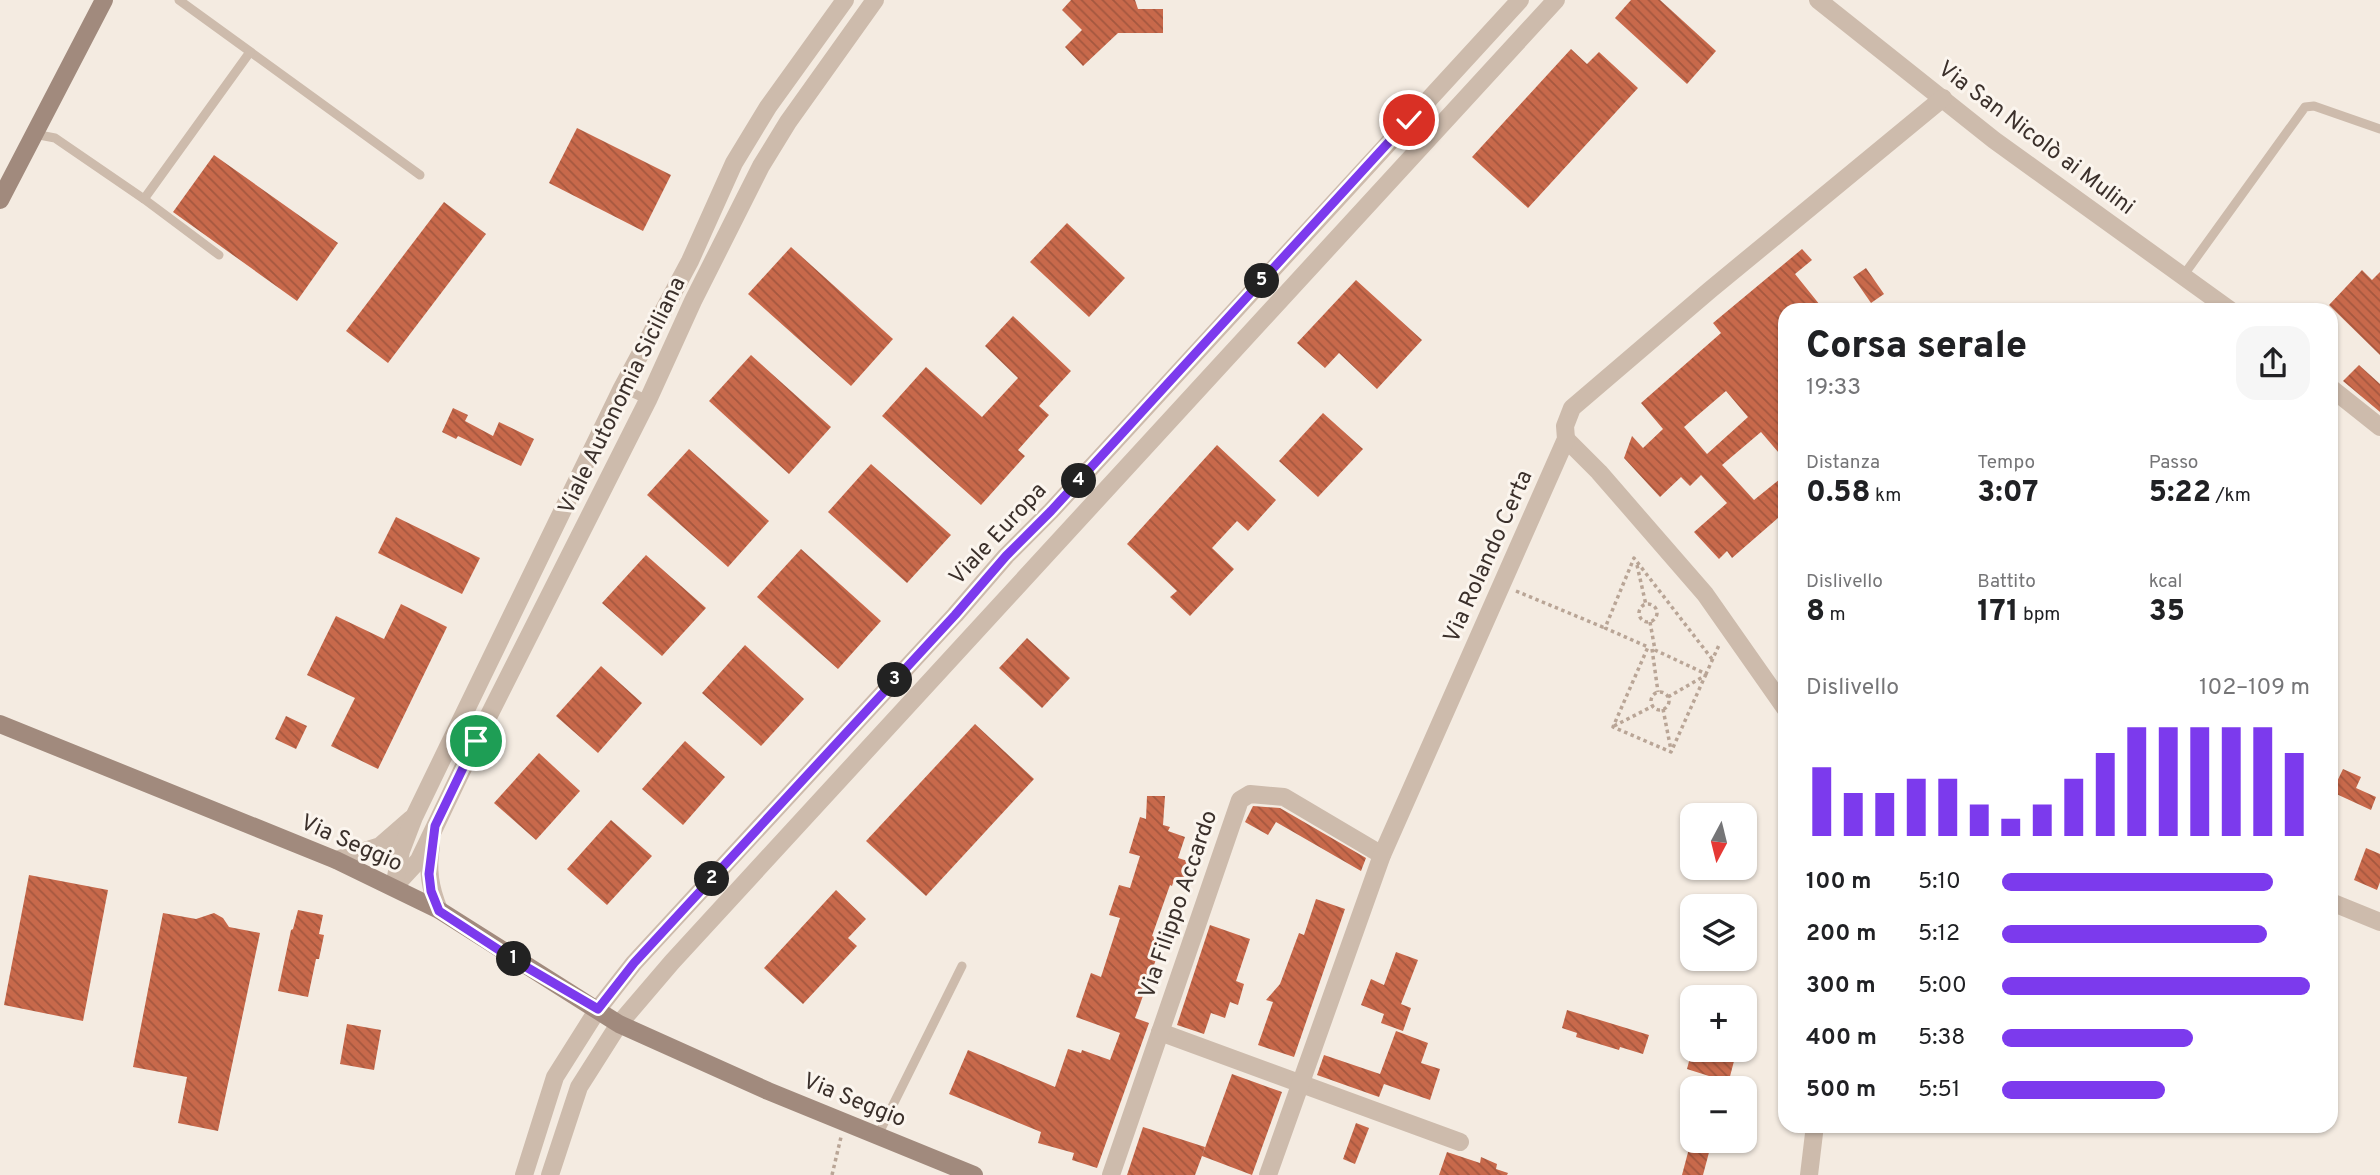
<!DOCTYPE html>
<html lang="it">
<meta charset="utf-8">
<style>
body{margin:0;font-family:Overpass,sans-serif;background:#f6f6f6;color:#202124;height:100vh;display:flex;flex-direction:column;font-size:26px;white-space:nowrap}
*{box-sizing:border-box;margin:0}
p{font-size:23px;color:#757577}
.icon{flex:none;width:38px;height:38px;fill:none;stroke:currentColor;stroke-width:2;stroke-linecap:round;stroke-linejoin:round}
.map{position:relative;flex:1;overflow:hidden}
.drawer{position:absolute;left:1778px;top:303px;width:560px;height:830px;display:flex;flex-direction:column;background:#fff;border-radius:21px;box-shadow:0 2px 5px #0004}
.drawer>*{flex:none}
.needle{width:46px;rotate:187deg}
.buttons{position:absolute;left:1680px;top:803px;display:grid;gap:14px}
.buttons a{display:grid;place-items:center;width:77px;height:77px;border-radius:14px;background:#fff;box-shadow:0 2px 5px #0004;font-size:35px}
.pin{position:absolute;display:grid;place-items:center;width:60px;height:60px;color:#fff;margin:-30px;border:4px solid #fff;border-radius:50%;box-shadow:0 2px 7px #0007}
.km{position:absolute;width:35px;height:35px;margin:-18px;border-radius:50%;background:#222;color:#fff;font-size:19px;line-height:35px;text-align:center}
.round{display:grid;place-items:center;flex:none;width:74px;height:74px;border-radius:21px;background:#f6f6f6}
.headline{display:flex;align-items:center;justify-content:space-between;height:119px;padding:0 28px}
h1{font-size:38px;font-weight:800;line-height:52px}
.metrics{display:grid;grid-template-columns:repeat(3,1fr);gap:10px;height:119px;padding:7px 28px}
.metrics div{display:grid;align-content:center}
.metrics b{font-size:30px;font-weight:800}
.metrics small{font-size:19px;font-weight:400}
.metrics p{font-size:19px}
.chart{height:196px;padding:14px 28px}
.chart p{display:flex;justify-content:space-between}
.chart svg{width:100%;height:126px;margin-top:7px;stroke:#7c3aed;stroke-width:6}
ul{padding:0 28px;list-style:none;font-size:23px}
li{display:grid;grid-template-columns:112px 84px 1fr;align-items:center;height:52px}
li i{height:18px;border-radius:9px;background:#7c3aed}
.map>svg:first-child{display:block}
.building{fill:url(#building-back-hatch);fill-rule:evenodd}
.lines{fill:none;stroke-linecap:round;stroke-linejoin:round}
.path{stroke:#b9a596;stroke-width:3.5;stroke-dasharray:3.5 3.5;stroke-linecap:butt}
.lane{stroke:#cdbbac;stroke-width:9}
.street{stroke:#cdbbac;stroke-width:18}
.secondary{stroke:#a18a7d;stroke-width:18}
.route-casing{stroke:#fff;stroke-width:14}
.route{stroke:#7c3aed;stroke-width:9}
.labels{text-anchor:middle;stroke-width:6;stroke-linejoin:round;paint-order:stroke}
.street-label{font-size:23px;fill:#3b302b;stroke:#fbf5ee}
</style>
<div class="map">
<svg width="2380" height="1175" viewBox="0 0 2380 1175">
<defs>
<pattern id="building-back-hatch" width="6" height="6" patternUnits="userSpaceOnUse" patternTransform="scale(1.75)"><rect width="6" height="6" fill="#c8694b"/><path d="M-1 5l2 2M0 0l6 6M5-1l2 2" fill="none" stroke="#a4573f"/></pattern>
</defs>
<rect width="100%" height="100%" fill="#f4ebe1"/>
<g class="building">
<polygon points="1071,0 1135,0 1138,9 1163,9 1163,33 1118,33 1083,66 1065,47 1082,30 1062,10"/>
<polygon points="1631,0 1660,0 1716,51 1687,84 1615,18"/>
<polygon points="1571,49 1587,64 1599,52 1638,88 1528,208 1472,157"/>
<polygon points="577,128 671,175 643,231 549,183"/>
<polygon points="214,155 338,243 297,301 173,212"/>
<polygon points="444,202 486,234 388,363 346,331"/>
<polygon points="1067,223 1125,278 1089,317 1030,262"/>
<polygon points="791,247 893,339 851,386 748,294"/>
<path d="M 1802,249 L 1812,260 L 1795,274 L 1824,310 L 1785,310 L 1785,460 L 1761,432 L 1722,465 L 1754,500 L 1785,475 L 1785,512 L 1732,558 L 1727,551 L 1719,559 L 1694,532 L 1727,503 L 1701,475 L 1690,486 L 1681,477 L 1660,497 L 1624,458 L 1632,436 L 1643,448 L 1663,429 L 1641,403 L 1721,333 L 1713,323 ZM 1726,391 L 1748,417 L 1707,454 L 1684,427 Z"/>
<polygon points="1866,268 1884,294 1871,303 1853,277"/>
<polygon points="2362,270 2372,280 2380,272 2380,355 2329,305"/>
<polygon points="1356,280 1422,340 1377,389 1339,353 1325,368 1297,343"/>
<polygon points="1013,316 1071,371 1039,406 1049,415 1018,450 1025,456 981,505 882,416 926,367 982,417 1018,378 985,346"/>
<polygon points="751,355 831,427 789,474 709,401"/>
<polygon points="2359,365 2380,384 2380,412 2343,381"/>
<polygon points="453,408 468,415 465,421 493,436 499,422 534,439 521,466 458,436 456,439 442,432"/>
<polygon points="1323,413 1363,449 1318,497 1279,461"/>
<polygon points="1217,445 1276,500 1248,531 1237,521 1212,548 1234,569 1190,616 1170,597 1177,591 1127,544"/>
<polygon points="689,449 769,521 728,567 647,495"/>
<polygon points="871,464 951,535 907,583 828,512"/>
<polygon points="396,517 480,558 462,594 378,553"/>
<polygon points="801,549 881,621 838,669 757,597"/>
<polygon points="646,555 706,608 662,656 602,603"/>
<polygon points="401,604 447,627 378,769 331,746 355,698 307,675 336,616 384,639"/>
<polygon points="1027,638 1070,678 1042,708 999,668"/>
<polygon points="745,645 804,699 761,746 702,693"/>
<polygon points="601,666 642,703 598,753 556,716"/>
<polygon points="286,716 307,726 296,749 275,739"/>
<polygon points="975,724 1034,779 926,896 866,841"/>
<polygon points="685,741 725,777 683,825 642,789"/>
<polygon points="539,753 580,791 536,840 494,803"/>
<polygon points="2343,769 2361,777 2356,788 2376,797 2371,810 2332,792"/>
<polygon points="1147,796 1165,796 1163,825 1170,827 1168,831 1185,837 1178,858 1194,863 1186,887 1173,883 1172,886 1170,885 1152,936 1163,940 1135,1018 1149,1023 1097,1168 1072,1160 1074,1153 1038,1143 1041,1132 949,1094 968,1050 1055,1087 1068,1049 1081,1053 1082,1050 1110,1060 1120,1033 1076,1017 1091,973 1101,977 1120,918 1109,915 1119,885 1130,888 1140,856 1129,853 1140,817 1146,819"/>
<polygon points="1253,806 1280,808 1366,858 1361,871 1276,822 1268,835 1245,822"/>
<polygon points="611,820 652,856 607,905 567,869"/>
<polygon points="2366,848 2380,854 2380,882 2377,890 2354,880"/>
<polygon points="29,875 108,890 83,1021 4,1005"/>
<polygon points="836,890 866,919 848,938 857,946 803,1004 764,968"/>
<polygon points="1316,899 1345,909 1294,1057 1258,1045 1273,1002 1266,1000 1280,984 1299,933 1304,935"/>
<polygon points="298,910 323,915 319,934 324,935 319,959 316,959 308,997 278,991 291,930 293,929"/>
<polygon points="163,913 196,919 214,913 223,918 229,927 260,933 218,1131 178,1123 187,1077 133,1067"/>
<polygon points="1210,925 1250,939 1236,981 1244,984 1238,1005 1230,1002 1225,1018 1211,1013 1204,1034 1177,1025"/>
<polygon points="1396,952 1418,960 1401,1004 1411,1008 1403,1031 1381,1023 1384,1014 1361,1005 1371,979 1384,985"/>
<polygon points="1567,1010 1649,1035 1643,1054 1620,1047 1619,1050 1576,1037 1577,1033 1562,1028"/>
<polygon points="347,1024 381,1030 374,1070 340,1064"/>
<polygon points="1396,1031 1428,1043 1421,1063 1440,1069 1430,1100 1384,1084 1379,1097 1317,1075 1324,1055 1380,1074"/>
<polygon points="1692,1050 1734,1061 1727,1088 1705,1088 1709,1076 1687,1069"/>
<polygon points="1232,1074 1282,1092 1252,1175 1202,1156 1195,1175 1127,1175 1143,1127 1205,1147 1202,1156"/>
<polygon points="1356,1123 1369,1128 1355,1164 1343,1159"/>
<polygon points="1691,1141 1712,1141 1703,1175 1682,1175"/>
<polygon points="1447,1152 1480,1163 1481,1157 1497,1164 1496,1169 1508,1173 1507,1175 1439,1175"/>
</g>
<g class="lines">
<g class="path">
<polyline points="1637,565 1646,605"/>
<polyline points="1516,591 1605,628"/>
<circle cx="1648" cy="613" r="9"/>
<polyline points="1650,622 1655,650 1706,674 1719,645"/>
<polyline points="1652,649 1658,692"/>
<polyline points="1706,674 1671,752 1613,727 1648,647 1605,628 1634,558 1712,659"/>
<circle cx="1660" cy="701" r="9"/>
<polyline points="1668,697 1706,675"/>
<polyline points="1663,709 1671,750"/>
<polyline points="1614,726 1653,706"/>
<polyline points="832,1175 841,1137"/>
</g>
<g class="lane">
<polyline points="179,0 420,175"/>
<polyline points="34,134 55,138 144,199 250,52"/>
<polyline points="144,199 219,255"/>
<polyline points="2183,276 2305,107 2314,106 2380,129"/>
<polyline points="622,388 648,400"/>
<polyline points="878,1135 962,966"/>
</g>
<g class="street">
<polyline points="1818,0 1994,140 2230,310"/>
<polyline points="2331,388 2380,427"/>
<polyline points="1566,439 1599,472 1705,594 1785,708"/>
<path d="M 431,846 C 427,870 430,888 439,910"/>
<polyline points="336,860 380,846 411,819"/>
<polyline points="394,887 419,860 476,741 648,400 693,301 761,166 788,122 875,0"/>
<polyline points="394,887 401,851 414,817 622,388 690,261 734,163 768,107 845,0"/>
<polyline points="2331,902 2380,922"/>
<polyline points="1160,1032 1460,1142"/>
<polyline points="524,1175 555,1077 598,1009 634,963 955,615 1006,556 1051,511 1520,0"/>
<polyline points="550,1175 579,1087 619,1024 672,962 1556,0"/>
<polyline points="1111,1175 1240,800 1250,794 1284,797 1382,855"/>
<polyline points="1268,1175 1382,855 1566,439 1565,426 1572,408 1710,290 1943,98"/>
<polyline points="1809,1175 1815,1125"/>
</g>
<g class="secondary">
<polyline points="0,200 104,0"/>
<polyline points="0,724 336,860 439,910 619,1024 768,1091 974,1175"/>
</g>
</g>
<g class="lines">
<defs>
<polyline id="route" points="476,741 435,826 429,874 431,891 439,911 516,961 598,1009 634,963 955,615 1006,556 1051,511 1409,120"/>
</defs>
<use href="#route" class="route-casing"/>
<use href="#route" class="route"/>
</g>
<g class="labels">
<g class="street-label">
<text transform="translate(2037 137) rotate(37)" y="8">Via San Nicolò ai Mulini</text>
<text transform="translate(621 395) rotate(-64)" y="8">Viale Autonomia Siciliana</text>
<text transform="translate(997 533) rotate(-47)" y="8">Viale Europa</text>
<text transform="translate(1487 556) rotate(-66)" y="8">Via Rolando Certa</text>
<text transform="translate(352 842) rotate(24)" y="8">Via Seggio</text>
<text transform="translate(1177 904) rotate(-71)" y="8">Via Filippo Accardo</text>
<text transform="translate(855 1099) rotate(22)" y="8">Via Seggio</text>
</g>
</g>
</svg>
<div class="buttons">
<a><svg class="needle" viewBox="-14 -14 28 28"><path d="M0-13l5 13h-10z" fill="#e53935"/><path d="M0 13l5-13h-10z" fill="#757577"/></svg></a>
<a><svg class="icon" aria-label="layers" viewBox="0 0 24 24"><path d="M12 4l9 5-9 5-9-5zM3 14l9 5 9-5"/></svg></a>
<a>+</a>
<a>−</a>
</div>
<div class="pin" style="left:476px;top:741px;background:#1e9e55"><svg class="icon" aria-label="arrive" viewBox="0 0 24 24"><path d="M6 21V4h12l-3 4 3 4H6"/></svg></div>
<div class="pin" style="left:1409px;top:120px;background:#d93025"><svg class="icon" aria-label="check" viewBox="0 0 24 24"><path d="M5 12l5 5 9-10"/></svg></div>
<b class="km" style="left:514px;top:959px">1</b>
<b class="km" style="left:712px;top:879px">2</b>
<b class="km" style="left:895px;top:680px">3</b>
<b class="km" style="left:1079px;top:481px">4</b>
<b class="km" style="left:1262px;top:281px">5</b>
<section class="drawer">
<div class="headline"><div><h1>Corsa serale</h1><p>19:33</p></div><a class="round"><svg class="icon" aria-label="share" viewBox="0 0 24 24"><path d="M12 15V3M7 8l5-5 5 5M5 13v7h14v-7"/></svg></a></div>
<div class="metrics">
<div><p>Distanza</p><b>0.58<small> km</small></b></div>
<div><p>Tempo</p><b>3:07</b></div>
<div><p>Passo</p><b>5:22<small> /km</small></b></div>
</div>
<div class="metrics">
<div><p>Dislivello</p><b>8<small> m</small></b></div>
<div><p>Battito</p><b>171<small> bpm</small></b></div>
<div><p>kcal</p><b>35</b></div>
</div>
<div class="chart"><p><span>Dislivello</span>102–109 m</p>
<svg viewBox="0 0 160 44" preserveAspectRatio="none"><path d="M5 44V20M15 44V29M25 44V29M35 44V24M45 44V24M55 44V33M65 44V38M75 44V33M85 44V24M95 44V15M105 44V6M115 44V6M125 44V6M135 44V6M145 44V6M155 44V15"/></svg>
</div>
<ul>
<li><b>100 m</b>5:10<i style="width:88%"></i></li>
<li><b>200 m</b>5:12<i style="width:86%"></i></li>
<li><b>300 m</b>5:00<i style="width:100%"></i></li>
<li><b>400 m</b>5:38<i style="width:62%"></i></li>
<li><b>500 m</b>5:51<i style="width:53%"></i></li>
</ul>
</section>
</div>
